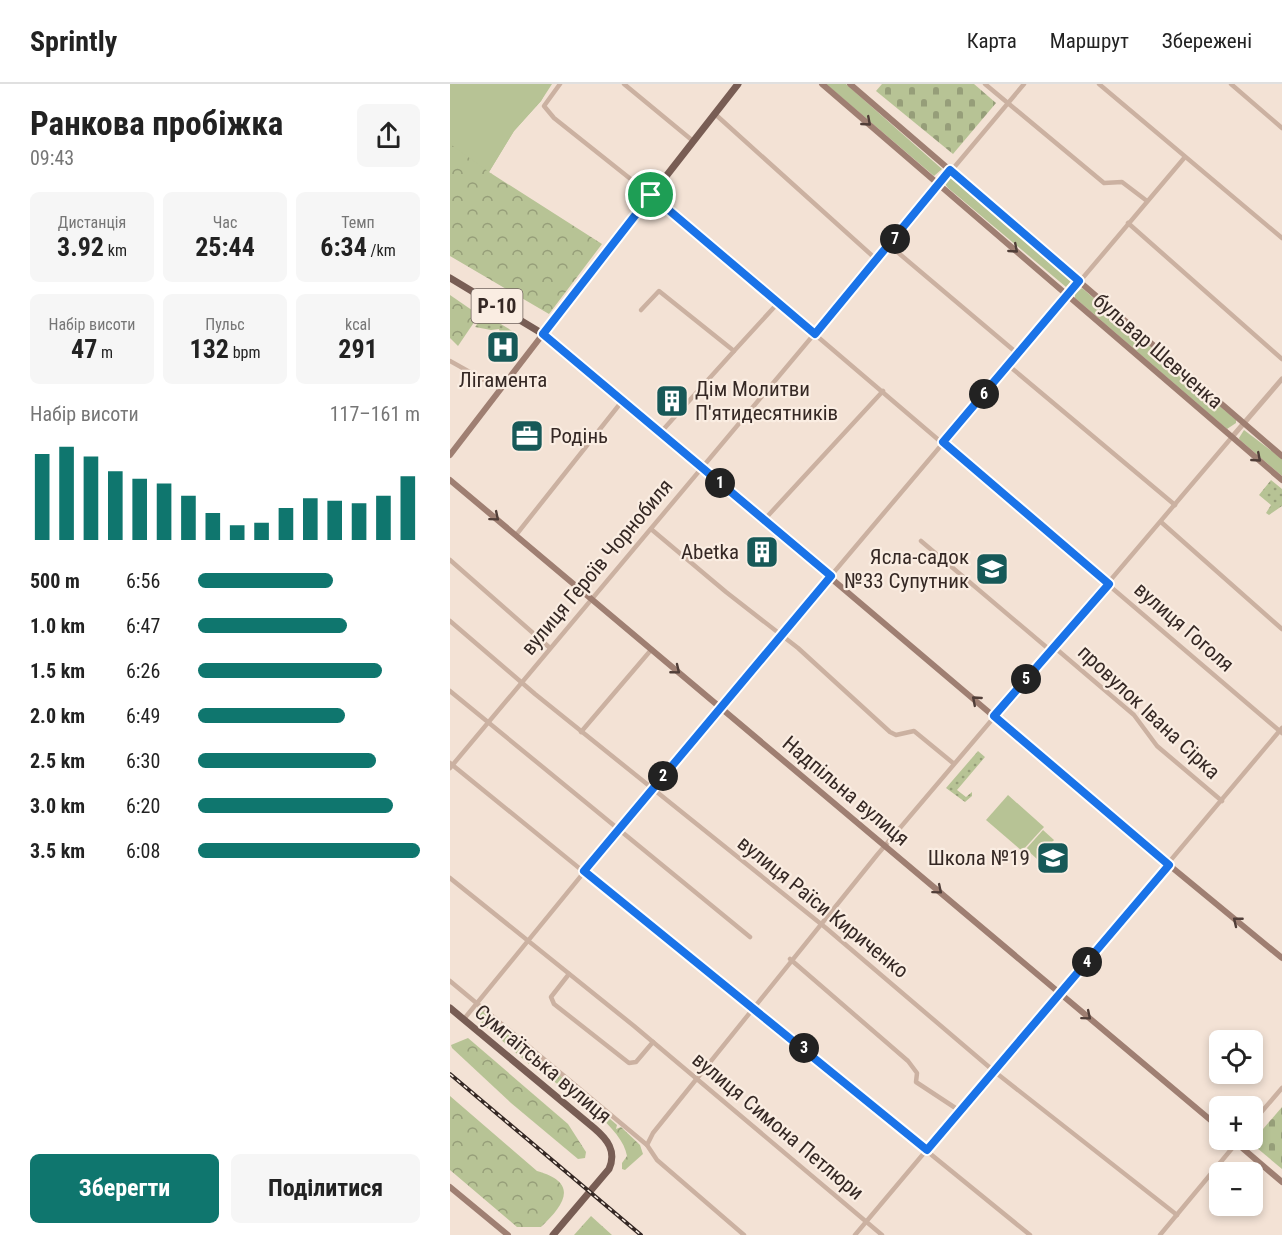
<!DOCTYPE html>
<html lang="uk">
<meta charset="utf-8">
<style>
body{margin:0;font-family:"Roboto Condensed",sans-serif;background:#f6f6f6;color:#222;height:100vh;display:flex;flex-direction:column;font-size:22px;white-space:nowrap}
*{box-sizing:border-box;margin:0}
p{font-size:20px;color:#767676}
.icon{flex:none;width:33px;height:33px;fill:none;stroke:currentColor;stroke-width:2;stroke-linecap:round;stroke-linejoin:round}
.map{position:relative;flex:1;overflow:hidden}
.details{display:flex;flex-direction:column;background:#fff;width:450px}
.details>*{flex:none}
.controls{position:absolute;left:759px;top:946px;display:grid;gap:12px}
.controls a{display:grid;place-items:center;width:54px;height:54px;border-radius:9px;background:#fff;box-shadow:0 3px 9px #0003;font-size:30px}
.pin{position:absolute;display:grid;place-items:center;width:51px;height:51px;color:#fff;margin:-26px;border:3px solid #fff;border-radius:50%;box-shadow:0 2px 6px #0007}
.km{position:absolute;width:30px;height:30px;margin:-15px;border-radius:50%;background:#222;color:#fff;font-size:16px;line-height:30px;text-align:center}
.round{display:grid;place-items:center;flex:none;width:63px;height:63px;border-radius:9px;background:#f6f6f6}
.overview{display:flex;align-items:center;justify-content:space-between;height:102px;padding:0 30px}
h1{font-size:33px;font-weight:700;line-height:45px}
.stats{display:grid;grid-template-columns:repeat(3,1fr);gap:9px;height:102px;padding:6px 30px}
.stats div{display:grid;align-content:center;border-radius:9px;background:#f6f6f6;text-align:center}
.stats b{font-size:26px;font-weight:700}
.stats small{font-size:16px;font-weight:400}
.stats p{font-size:16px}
.chart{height:168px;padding:12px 30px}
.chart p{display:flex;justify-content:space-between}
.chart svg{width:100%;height:108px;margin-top:6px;stroke:#0f766e;stroke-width:6}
.action{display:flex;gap:12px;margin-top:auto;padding:12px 30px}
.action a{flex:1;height:69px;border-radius:9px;background:#0f766e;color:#fff;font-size:24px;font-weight:700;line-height:69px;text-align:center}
.action a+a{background:#f6f6f6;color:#222}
ul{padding:0 30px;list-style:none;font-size:20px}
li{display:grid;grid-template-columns:96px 72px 1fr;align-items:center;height:45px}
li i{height:15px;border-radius:8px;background:#0f766e}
header{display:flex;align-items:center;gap:36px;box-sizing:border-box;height:84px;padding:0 30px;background:#fff;border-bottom:2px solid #e0e0e0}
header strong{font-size:28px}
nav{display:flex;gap:33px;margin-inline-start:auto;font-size:21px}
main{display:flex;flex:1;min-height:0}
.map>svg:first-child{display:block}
.grass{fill:url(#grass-dots)}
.forest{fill:url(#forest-crowns)}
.cemetery{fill:url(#cemetery-stones)}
.park{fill:#b7c395}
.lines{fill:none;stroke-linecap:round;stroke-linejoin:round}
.minor{stroke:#cbb1a1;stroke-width:4.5}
.tertiary{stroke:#cbb1a1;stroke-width:5}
.secondary{stroke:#9f7f72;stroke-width:6}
.primary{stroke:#785d54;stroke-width:7}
.rail-casing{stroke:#352824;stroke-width:4}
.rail{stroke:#faede2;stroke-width:1.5;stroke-dasharray:4.5;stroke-linecap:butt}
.oneway{stroke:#503e38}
.route-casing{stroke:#fff;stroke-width:12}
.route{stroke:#1a73e8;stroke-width:8}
.labels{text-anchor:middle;stroke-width:4.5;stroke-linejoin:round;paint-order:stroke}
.shield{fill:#faede2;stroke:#70635d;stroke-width:1.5}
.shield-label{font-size:20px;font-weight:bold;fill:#352824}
.street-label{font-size:21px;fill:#352824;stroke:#faede2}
.poi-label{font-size:21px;fill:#352824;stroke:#faede2;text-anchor:end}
</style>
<header>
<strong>Sprintly</strong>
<nav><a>Карта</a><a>Маршрут</a><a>Збережені</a></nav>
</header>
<main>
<section class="details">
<div class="overview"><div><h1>Ранкова пробіжка</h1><p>09:43</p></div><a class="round"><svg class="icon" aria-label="share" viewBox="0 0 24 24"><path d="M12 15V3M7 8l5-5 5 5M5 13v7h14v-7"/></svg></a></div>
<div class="stats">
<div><p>Дистанція</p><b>3.92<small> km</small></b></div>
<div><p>Час</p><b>25:44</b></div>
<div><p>Темп</p><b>6:34<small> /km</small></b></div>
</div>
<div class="stats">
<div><p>Набір висоти</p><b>47<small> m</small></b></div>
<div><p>Пульс</p><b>132<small> bpm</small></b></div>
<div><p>kcal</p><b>291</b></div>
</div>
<div class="chart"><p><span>Набір висоти</span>117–161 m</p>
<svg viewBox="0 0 160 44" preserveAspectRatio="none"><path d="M5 44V9M15 44V6M25 44V10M35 44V16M45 44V19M55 44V21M65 44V26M75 44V33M85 44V38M95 44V37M105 44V31M115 44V27M125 44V28M135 44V29M145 44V26M155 44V18"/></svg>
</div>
<ul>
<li><b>500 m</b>6:56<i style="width:61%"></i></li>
<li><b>1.0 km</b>6:47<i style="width:67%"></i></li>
<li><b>1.5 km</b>6:26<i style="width:83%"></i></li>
<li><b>2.0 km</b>6:49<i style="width:66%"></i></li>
<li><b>2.5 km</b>6:30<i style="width:80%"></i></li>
<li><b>3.0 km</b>6:20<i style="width:88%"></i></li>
<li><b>3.5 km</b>6:08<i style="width:100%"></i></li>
</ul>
<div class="action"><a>Зберегти</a><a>Поділитися</a></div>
</section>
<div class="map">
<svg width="832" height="1151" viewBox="0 0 832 1151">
<defs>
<pattern id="grass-dots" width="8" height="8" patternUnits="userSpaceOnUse" patternTransform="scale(1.5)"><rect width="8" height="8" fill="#b7c395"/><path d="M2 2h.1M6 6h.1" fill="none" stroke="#969e79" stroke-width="1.8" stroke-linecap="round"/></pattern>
<pattern id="forest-crowns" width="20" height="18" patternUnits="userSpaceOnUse" patternTransform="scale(1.5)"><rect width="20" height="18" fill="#b7c395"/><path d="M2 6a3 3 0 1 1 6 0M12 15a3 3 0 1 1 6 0" fill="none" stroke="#969e79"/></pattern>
<pattern id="cemetery-stones" width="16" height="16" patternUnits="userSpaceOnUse" patternTransform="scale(1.5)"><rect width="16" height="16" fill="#b7c395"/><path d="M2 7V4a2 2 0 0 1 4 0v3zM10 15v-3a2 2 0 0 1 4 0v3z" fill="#969e79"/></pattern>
</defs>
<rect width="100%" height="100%" fill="#f3e2d5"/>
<g class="grass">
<polygon points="34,230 69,251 68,265 68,253 62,249 57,256 51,252 49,245 41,246 25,243"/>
<polygon points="821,396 832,405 832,422 819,431 816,429 821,421 809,411"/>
<polygon points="528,667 535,673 507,706 516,713 522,708 522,712 515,718 496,704"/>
</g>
<g class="forest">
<polygon points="0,0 100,0 91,17 64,47 39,88 152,160 99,230 0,172"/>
<polygon points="0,211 29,231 8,262 0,254"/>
<path d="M 28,922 L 46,937 L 46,943 L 52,941 L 167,1041 L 166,1045 L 171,1043 L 190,1061 L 193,1070 L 175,1086 L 172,1085 L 172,1079 L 177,1072 C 173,1044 124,1012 102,996 L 94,987 L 89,988 L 88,986 L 92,984 L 88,980 L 79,980 L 28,936 L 24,933 Z"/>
<polygon points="18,954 118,1040 136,1068 135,1074 128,1075 61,1019 2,964 1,961"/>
<path d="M 0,1012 L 87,1087 C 130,1099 114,1121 91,1143 L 67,1143 L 0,1086 Z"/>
<polygon points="141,1132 162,1151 124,1151"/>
</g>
<g class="cemetery">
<polygon points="432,0 524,0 546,19 503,70 426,7"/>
<polygon points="832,1023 832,1085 801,1059"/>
</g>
<g class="park">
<polygon points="0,0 102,0 91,17 64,47 39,88 0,60"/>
<polygon points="376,0 396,0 492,85 484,92"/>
<polygon points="501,93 620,193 621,197 616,203 498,104 495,100"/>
<polygon points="632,204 786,336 786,339 777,345 625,214 625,210"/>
<polygon points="794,346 832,375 832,392 790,356 789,354"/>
<polygon points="558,711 594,743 572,767 536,736"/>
<polygon points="593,746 604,756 587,775 576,765"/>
</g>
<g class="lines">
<g class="minor">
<polyline points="110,0 94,22 104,34 212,120 832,649"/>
<polyline points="174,0 243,57"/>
<polyline points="535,0 654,99 672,98 697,117"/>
<polyline points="649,0 832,154"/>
<polyline points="781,0 832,44"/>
<polyline points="265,30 427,176"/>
<polyline points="678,139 832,275"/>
<polyline points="439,161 568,270"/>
<polyline points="191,226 209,207 284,267 211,348"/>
<polyline points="284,267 328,219"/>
<polyline points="0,277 50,305"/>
<polyline points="558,281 725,421"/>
<polyline points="314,436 433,307"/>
<polyline points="711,438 832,545"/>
<polyline points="201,445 276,508 348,564 440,648 446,651 464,647 503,679"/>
<polyline points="66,451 173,316"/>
<polyline points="471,457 601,567"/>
<polyline points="0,476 100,564"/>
<polyline points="0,537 85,610 376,844 545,988 727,1131"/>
<polyline points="604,563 684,631 707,662 772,717"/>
<polyline points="0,607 300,853"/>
<polyline points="131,648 201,566"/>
<polyline points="0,679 580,1151"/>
<polyline points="0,684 574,0"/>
<polyline points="0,794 184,942 432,1151"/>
<polyline points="340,875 458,977 467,989 466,998 510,1027"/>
<polyline points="119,890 101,913 104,920 179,979 186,978 203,958"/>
<polyline points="0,897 197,1061 207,1076 294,1151"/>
<polyline points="14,935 247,650 735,73"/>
<polyline points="802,1039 832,1004"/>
<polyline points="197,1061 203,1049 427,771 782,353"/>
<polyline points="405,1151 832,644"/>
<polyline points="710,1151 789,1056"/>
</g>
<polyline class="tertiary" points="782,353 832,295"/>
<g class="secondary">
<polyline points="372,0 832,396"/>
<polyline points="400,0 832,372"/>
<polyline points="0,371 93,250 719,781 832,874"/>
<polyline points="0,396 770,1044"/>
<polyline points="783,1056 832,1098"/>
<polyline points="0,1103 58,1151"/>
</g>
<g class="primary">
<polyline points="0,194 93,250 288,0"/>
<path d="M 0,924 L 144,1044 C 157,1055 167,1067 159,1085 L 103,1151"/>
</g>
<defs>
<polyline id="rail" points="0,990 191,1151"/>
</defs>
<use href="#rail" class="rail-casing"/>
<use href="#rail" class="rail"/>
</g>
<defs><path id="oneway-chevron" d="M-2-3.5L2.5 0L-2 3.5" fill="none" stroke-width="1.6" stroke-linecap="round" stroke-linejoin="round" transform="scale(1.5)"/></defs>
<g class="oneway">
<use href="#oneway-chevron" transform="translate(417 38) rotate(41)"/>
<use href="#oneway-chevron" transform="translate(564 165) rotate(41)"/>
<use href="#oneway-chevron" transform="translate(807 374) rotate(41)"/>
<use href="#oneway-chevron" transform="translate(45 433) rotate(40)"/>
<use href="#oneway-chevron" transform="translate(226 586) rotate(39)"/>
<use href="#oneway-chevron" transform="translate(526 616) rotate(-139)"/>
<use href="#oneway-chevron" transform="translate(488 806) rotate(40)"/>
<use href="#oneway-chevron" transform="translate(787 837) rotate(-141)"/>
<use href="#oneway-chevron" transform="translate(637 932) rotate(40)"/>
</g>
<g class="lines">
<defs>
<polygon id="route" points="500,86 629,197 493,358 659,500 544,632 719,781 477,1066 134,787 381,492 93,250 201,111 365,250"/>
</defs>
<use href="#route" class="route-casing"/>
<use href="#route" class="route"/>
</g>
<defs>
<symbol id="hospital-square" viewBox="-11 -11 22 22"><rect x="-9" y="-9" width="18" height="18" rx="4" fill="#175958" stroke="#faede2"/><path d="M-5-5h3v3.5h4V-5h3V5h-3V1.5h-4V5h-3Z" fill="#fff"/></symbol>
<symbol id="building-square" viewBox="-11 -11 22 22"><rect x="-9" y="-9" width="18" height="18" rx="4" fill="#175958" stroke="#faede2"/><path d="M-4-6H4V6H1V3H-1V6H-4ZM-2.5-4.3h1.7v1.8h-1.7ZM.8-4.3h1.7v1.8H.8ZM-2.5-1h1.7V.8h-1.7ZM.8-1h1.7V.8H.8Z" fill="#fff"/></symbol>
<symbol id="office-square" viewBox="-11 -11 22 22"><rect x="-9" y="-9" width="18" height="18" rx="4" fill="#175958" stroke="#faede2"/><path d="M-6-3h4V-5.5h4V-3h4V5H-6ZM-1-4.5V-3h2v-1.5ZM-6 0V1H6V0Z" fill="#fff"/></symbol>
<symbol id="school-square" viewBox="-11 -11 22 22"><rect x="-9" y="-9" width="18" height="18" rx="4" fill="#175958" stroke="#faede2"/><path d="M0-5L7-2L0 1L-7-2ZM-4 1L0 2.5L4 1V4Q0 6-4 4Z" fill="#fff"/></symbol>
</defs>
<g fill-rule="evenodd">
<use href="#hospital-square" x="34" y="244" width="38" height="38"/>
<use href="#building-square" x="203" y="298" width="38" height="38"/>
<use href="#office-square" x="58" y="333" width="38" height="38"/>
<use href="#building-square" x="293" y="449" width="38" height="38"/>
<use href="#school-square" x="523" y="466" width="38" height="38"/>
<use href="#school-square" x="584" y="755" width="38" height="38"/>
</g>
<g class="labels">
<rect class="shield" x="21.5" y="205" width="51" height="34" rx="4.5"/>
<g class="shield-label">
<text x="47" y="229">Р-10</text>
</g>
<g class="street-label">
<text transform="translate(708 267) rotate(41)" y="7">бульвар Шевченка</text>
<text transform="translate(147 483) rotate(-50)" y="7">вулиця Героїв Чорнобиля</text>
<text transform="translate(734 543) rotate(41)" y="7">вулиця Гоголя</text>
<text transform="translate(699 628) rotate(43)" y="7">провулок Івана Сірка</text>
<text transform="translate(396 707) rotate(40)" y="7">Надпільна вулиця</text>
<text transform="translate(373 823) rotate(39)" y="7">вулиця Раїси Кириченко</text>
<text transform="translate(93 980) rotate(40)" y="7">Сумгаїтська вулиця</text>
<text transform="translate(328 1042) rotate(40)" y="7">вулиця Симона Петлюри</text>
</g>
<g class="poi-label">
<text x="53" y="303" text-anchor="middle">Лігамента</text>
<text x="245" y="312" text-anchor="start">Дім Молитви<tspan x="245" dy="24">П'ятидесятників</tspan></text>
<text x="100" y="359" text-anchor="start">Родінь</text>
<text x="289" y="475">Abetka</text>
<text x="519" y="480">Ясла-садок<tspan x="519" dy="24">№33 Супутник</tspan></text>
<text x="580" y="781">Школа №19</text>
</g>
</g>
</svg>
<div class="controls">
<a><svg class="icon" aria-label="locate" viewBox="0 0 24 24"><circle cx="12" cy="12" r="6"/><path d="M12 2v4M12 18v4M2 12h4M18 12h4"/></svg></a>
<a>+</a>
<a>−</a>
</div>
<div class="pin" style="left:201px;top:111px;background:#1e9e55"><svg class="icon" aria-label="arrive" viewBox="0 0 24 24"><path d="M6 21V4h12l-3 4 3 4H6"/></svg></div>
<b class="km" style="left:270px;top:399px">1</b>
<b class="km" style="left:213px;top:692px">2</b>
<b class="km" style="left:354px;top:964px">3</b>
<b class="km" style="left:637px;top:878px">4</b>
<b class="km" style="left:576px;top:595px">5</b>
<b class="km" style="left:534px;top:310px">6</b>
<b class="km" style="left:445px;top:155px">7</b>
</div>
</main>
